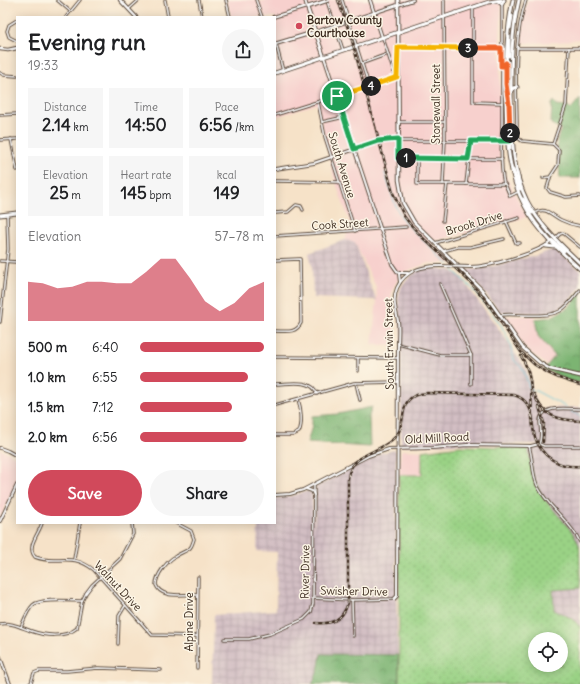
<!DOCTYPE html>
<meta charset="utf-8">
<style>
body{margin:0;font-family:Delius,sans-serif;background:#f6f6f6;color:#202124;height:100vh;display:flex;flex-direction:column;font-size:15px;white-space:nowrap}
*{box-sizing:border-box;margin:0}
p{font-size:13px;color:#757577}
.icon{flex:none;width:22px;height:22px;fill:none;stroke:currentColor;stroke-width:2;stroke-linecap:round;stroke-linejoin:round}
.map{position:relative;flex:1;overflow:hidden}
.drawer{position:absolute;left:16px;top:16px;width:260px;height:508px;display:flex;flex-direction:column;background:#fff;border-radius:0px;box-shadow:0 2px 10px #0003}
.drawer>*{flex:none}
.buttons{position:absolute;left:528px;top:632px;display:grid;gap:8px}
.buttons a{display:grid;place-items:center;width:40px;height:40px;border-radius:50%;background:#fff;box-shadow:0 2px 10px #0003;font-size:20px}
.pin{position:absolute;display:grid;place-items:center;width:34px;height:34px;color:#fff;margin:-17px;border:2px solid #fff;border-radius:50%;box-shadow:0 1px 4px #0007}
.km{position:absolute;width:20px;height:20px;margin:-10px;border-radius:50%;background:#222;color:#fff;font-size:11px;line-height:20px;text-align:center}
.round{display:grid;place-items:center;flex:none;width:42px;height:42px;border-radius:21px;background:#f6f6f6}
.overview{display:flex;align-items:center;justify-content:space-between;height:68px;padding:0 12px}
h1{font-size:22px;font-weight:700;line-height:30px}
.metrics{display:grid;grid-template-columns:repeat(3,1fr);gap:6px;height:68px;padding:4px 12px}
.metrics div{display:grid;align-content:center;border-radius:0px;background:#f6f6f6;text-align:center}
.metrics b{font-size:17px;font-weight:700}
.metrics small{font-size:11px;font-weight:400}
.metrics p{font-size:11px}
.chart{height:112px;padding:8px 12px}
.chart p{display:flex;justify-content:space-between}
.chart svg{width:100%;height:72px;margin-top:4px;fill:#d1495b;opacity:.7}
.primary-button{display:flex;gap:8px;margin-top:auto;padding:8px 12px}
.primary-button a{flex:1;height:46px;border-radius:24px;background:#d1495b;color:#fff;font-size:16px;font-weight:700;line-height:46px;text-align:center}
.primary-button a+a{background:#f6f6f6;color:#202124}
ul{padding:0 12px;list-style:none;font-size:13px}
li{display:grid;grid-template-columns:64px 48px 1fr;align-items:center;height:30px}
li i{height:10px;border-radius:5px;background:#d1495b}
.map>svg:first-child{display:block}
.built{fill:#f7d0cd}
.industrial{fill:url(#industrial-grid)}
.grass{fill:url(#grass-dots);stroke:#6a7e52;fill-rule:evenodd}
.forest{fill:url(#forest-crowns);stroke:#5b6f48}
.lines{fill:none;stroke-linecap:round;stroke-linejoin:round}
.stream{stroke:#5dc6d9;stroke-width:1}
.minor-casing{stroke:#574638;stroke-width:3.5}
.tertiary-casing{stroke:#574638;stroke-width:4}
.secondary-casing{stroke:#574638;stroke-width:4.5}
.primary-casing{stroke:#574638;stroke-width:5}
.minor{stroke:#fff;stroke-width:1.5}
.tertiary{stroke:#fff;stroke-width:2}
.secondary{stroke:#fff;stroke-width:2.5}
.primary{stroke:#fff;stroke-width:3}
.rail-casing{stroke:#3b2a1e;stroke-width:2.5}
.rail{stroke:#fcf5e5;stroke-width:1;stroke-dasharray:3;stroke-linecap:butt}
.tertiary-bridge-casing{stroke:#574638;stroke-width:4;stroke-linecap:butt}
.secondary-bridge-casing{stroke:#574638;stroke-width:4.5;stroke-linecap:butt}
.tertiary-bridge{stroke:#fff;stroke-width:2}
.secondary-bridge{stroke:#fff;stroke-width:2.5}
.split-1-casing{stroke:#fff;stroke-width:8}
.split-2-casing{stroke:#fff;stroke-width:8}
.split-3-casing{stroke:#fff;stroke-width:8}
.split-4-casing{stroke:#fff;stroke-width:8}
.split-5-casing{stroke:#fff;stroke-width:8}
.split-1{stroke:#22a559;stroke-width:5}
.split-2{stroke:#22a559;stroke-width:5}
.split-3{stroke:#f0652b;stroke-width:5}
.split-4{stroke:#f5b400;stroke-width:5}
.split-5{stroke:#f5b400;stroke-width:5}
.poi-dot{fill:#d1495b;stroke:#fcf5e5;stroke-width:1.5}
.labels{text-anchor:middle;stroke-width:3;stroke-linejoin:round;paint-order:stroke}
.poi-label{font-size:11px;font-weight:bold;fill:#3b2a1e;stroke:#fcf5e5;text-anchor:start}
.street-label{font-size:11px;fill:#3b2a1e;stroke:#fcf5e5}
</style>
<div class="map">
<svg width="580" height="684" viewBox="0 0 580 684">
<defs>
<pattern id="industrial-grid" width="8" height="8" patternUnits="userSpaceOnUse"><rect width="8" height="8" fill="#d2bec3"/><path d="M0 4h8M4 0v8" fill="none" stroke="#b5a3a7"/></pattern>
<pattern id="grass-dots" width="8" height="8" patternUnits="userSpaceOnUse"><rect width="8" height="8" fill="#9ad285"/><path d="M2 2h.1M6 6h.1" fill="none" stroke="#86b472" stroke-width="1.8" stroke-linecap="round"/></pattern>
<pattern id="forest-crowns" width="20" height="18" patternUnits="userSpaceOnUse"><rect width="20" height="18" fill="#7bb472"/><path d="M2 6a3 3 0 1 1 6 0M12 15a3 3 0 1 1 6 0" fill="none" stroke="#66935d"/></pattern>
</defs>
<rect width="100%" height="100%" fill="#fcf5e5"/>
<filter id="ink" filterUnits="userSpaceOnUse"><feTurbulence type="fractalNoise" baseFrequency=".025" numOctaves="2"/><feDisplacementMap in="SourceGraphic" scale="8" xChannelSelector="R" yChannelSelector="G"/><feConvolveMatrix kernelMatrix="1 2 1 2 8 2 1 2 1" color-interpolation-filters="sRGB"/></filter>
<filter id="wash" filterUnits="userSpaceOnUse"><feTurbulence type="fractalNoise" baseFrequency=".012" numOctaves="4" result="noise"/><feDisplacementMap in="SourceGraphic" scale="16" xChannelSelector="R" yChannelSelector="G"/><feGaussianBlur stdDeviation="0.9" result="paint"/><feColorMatrix in="noise" values="0 0 0 0 0 0 0 0 0 0 0 0 0 0 0 0 0 1.4 0 .05"/><feComposite in="paint" operator="in"/></filter>
<g filter="url(#wash)">
<rect width="100%" height="100%" fill="#f6e2c8"/>
<g class="built">
<polygon points="227,0 258,0 259,2 267,0 502,0 500,35 500,114 499,145 501,167 527,217 431,242 454,263 428,263 404,272 399,278 394,286 391,297 396,345 372,345 377,300 376,287 355,243 345,240 350,223 333,174 317,104 275,117 275,17 231,17"/>
<polygon points="528,0 580,0 580,39 559,42 520,43 522,20"/>
<polygon points="504,316 535,316 538,336 555,356 547,365 526,349 513,332"/>
<polygon points="0,450 7,452 17,458 17,482 0,518"/>
<polygon points="403,450 422,451 422,475 399,475 401,451"/>
</g>
<g class="industrial">
<polygon points="345,240 355,242 371,287 377,300 313,298 312,266 309,253"/>
<polygon points="554,249 580,270 580,288 566,304 550,313 501,312 465,270 485,268 538,255"/>
<polygon points="422,267 450,270 460,276 503,335 526,369 540,413 545,408 580,407 580,549 578,543 572,532 541,494 532,476 528,449 541,444 451,444 401,446 401,332 398,298 401,287 407,279"/>
<polygon points="394,450 396,452 396,595 398,655 321,654 318,671 312,684 212,684 214,615 276,610 277,552 257,551 258,523 275,523 275,498 291,496 308,491 312,493 314,529 316,487 381,453"/>
<polygon points="580,588 580,627 573,619 554,610 553,590"/>
</g>
<path class="grass" d="M 460,446 L 509,447 L 528,449 C 531,465 532,481 542,495 C 551,510 574,529 579,545 C 580,557 580,574 580,588 L 553,590 L 554,610 L 573,619 L 580,627 L 580,684 L 399,684 L 399,475 L 422,475 L 422,451 ZM 535,639 L 561,639 L 561,665 L 535,665 Z"/>
<g class="forest">
<polygon points="580,98 580,178 560,178 557,140 561,129 555,127 551,123 552,104 554,101 557,105 568,106 571,109"/>
<polygon points="580,293 580,383 568,381 544,369 555,356 538,336 535,319 551,317 569,307"/>
<polygon points="372,407 369,416 370,447 307,443 312,426 312,416 338,414"/>
<polygon points="321,654 398,655 399,684 312,684 318,671"/>
</g>
<g class="lines">
<g class="stream">
<polyline points="385,173 396,207 405,223 449,265"/>
<polyline points="451,268 474,290 501,325 510,343 514,360 523,369 530,389 536,391 566,407"/>
<polyline points="571,411 580,416"/>
</g>
</g>
</g>
<g filter="url(#ink)">
<g class="lines">
<defs>
<g id="minor">
<polyline points="57,0 70,11"/>
<polyline points="165,0 168,17"/>
<polyline points="199,0 202,17"/>
<polyline points="226,0 230,17"/>
<polyline points="256,0 262,17"/>
<polyline points="342,0 369,86"/>
<path d="M 526,0 C 512,43 517,88 517,133 L 518,138 L 522,141 L 553,144 L 559,150 L 558,165 L 550,177 L 543,178"/>
<polyline points="327,1 343,50"/>
<path d="M 502,4 L 502,124 C 501,143 500,165 504,184 L 505,184 L 510,196 L 518,192"/>
<polyline points="129,9 139,0"/>
<polyline points="473,9 473,102 502,103"/>
<polyline points="66,17 80,0"/>
<polyline points="17,20 9,25 7,31 9,37 17,41"/>
<polyline points="276,44 283,71"/>
<polyline points="399,47 501,48"/>
<polyline points="517,48 580,48"/>
<polyline points="363,63 388,54"/>
<polyline points="0,73 4,75 17,76"/>
<polyline points="318,102 325,137 355,231"/>
<polyline points="0,115 17,114"/>
<polyline points="275,115 397,77 394,73 383,38"/>
<polyline points="322,122 344,117"/>
<polyline points="398,122 444,122"/>
<polyline points="11,139 17,170"/>
<polyline points="0,140 17,139"/>
<polyline points="400,141 508,141"/>
<polyline points="553,144 566,105 569,48"/>
<polyline points="417,158 417,184 504,184"/>
<polyline points="399,159 502,159"/>
<polyline points="550,178 547,188 550,192 566,197 580,196"/>
<polyline points="275,181 339,182"/>
<polyline points="443,184 445,139 444,0"/>
<polyline points="466,184 471,141"/>
<polyline points="275,213 288,212 296,205 301,206 303,210"/>
<path d="M 534,213 C 546,206 551,215 561,220 C 567,223 573,225 580,226"/>
<polyline points="443,221 447,184"/>
<polyline points="506,221 516,243 520,243"/>
<polyline points="275,236 406,227"/>
<polyline points="555,239 560,234 563,233 580,247"/>
<polyline points="435,243 519,218"/>
<polyline points="443,251 458,247 470,247 504,239"/>
<path d="M 275,260 L 300,259 L 301,323 C 296,334 285,331 275,331"/>
<polyline points="0,261 17,262"/>
<polyline points="440,284 471,355 471,384"/>
<path d="M 500,315 C 517,313 545,319 560,311 C 568,306 574,297 580,290"/>
<polyline points="0,322 8,249 7,214"/>
<polyline points="398,344 440,355 471,355"/>
<polyline points="275,357 397,358"/>
<polyline points="358,358 358,371"/>
<polyline points="356,383 360,400"/>
<path d="M 275,384 C 288,384 312,378 317,394"/>
<polyline points="275,405 354,383 398,382"/>
<path d="M 580,409 C 567,409 540,404 540,422 C 541,430 542,438 539,444 L 544,446 L 580,446"/>
<path d="M 275,435 L 293,435 L 299,432 C 303,423 301,408 298,399"/>
<path d="M 529,446 C 533,459 532,473 537,485 C 547,507 570,520 580,542"/>
<path d="M 42,523 C 39,534 26,546 35,557 C 58,566 70,551 94,570 L 152,635 L 197,636"/>
<path d="M 176,523 L 191,531 L 194,539 C 193,542 192,546 190,548 C 187,551 180,553 176,556 C 167,561 156,575 156,585 C 162,600 184,593 197,595"/>
<polyline points="74,559 80,523"/>
<polyline points="313,598 352,600 394,599"/>
<polyline points="352,600 353,636"/>
<path d="M 0,624 C 11,622 20,627 31,631 C 45,636 65,638 77,628 L 82,601 L 86,593 L 92,585 L 120,559 L 133,534 L 132,523"/>
<path d="M 21,627 C 24,620 27,611 33,605 C 40,598 72,601 82,601"/>
<polyline points="224,639 249,639 270,634 304,619 311,612 313,604 314,485"/>
<polyline points="118,644 119,616 125,606"/>
<polyline points="197,668 198,577"/>
<polyline points="29,684 31,683 34,673 39,671 67,671 98,668 161,670"/>
</g>
<g id="tertiary">
<polyline points="370,0 382,37"/>
<polyline points="273,17 307,7 305,0"/>
<polyline points="315,32 413,0"/>
<polyline points="324,57 392,264 399,274 400,282"/>
<polyline points="275,169 314,163 376,142 398,139"/>
<path d="M 470,267 C 489,267 538,253 552,241"/>
<polyline points="399,273 408,273"/>
<polyline points="0,448 8,451 17,456"/>
<polyline points="306,489 312,491 314,495"/>
<polyline points="275,495 290,494 303,490 368,456 389,449 432,448 467,445 531,446 539,444"/>
<polyline points="0,521 17,485"/>
<path d="M 394,599 L 397,596 C 397,512 398,429 398,346 C 398,338 399,329 398,321 C 396,310 392,300 397,288 C 405,270 422,266 440,266"/>
<polyline points="0,657 10,684"/>
</g>
<g id="secondary">
<polyline points="120,0 136,17"/>
<polyline points="398,0 399,180 403,203 414,222 482,290 523,348 540,363 550,369 580,376"/>
<polyline points="314,5 307,7 324,57"/>
<polyline points="275,44 315,32"/>
<polyline points="0,49 8,50 17,48"/>
</g>
<g id="primary">
<path d="M 513,0 C 506,32 506,64 506,97 C 507,134 506,171 525,206 C 538,231 559,250 580,269"/>
<path d="M 519,0 C 511,33 511,66 511,100 C 512,135 511,169 527,201 C 540,226 560,244 580,263"/>
<polyline points="498,1 502,4 504,0"/>
<polyline points="510,28 512,16"/>
<polyline points="509,56 509,36"/>
<polyline points="501,66 504,66 506,63"/>
<polyline points="275,73 489,2 501,0"/>
<polyline points="512,91 513,88 517,87"/>
<polyline points="508,92 509,108"/>
<polyline points="509,115 510,132"/>
<polyline points="509,141 510,149"/>
<polyline points="513,170 520,189"/>
<polyline points="523,199 532,213"/>
<polyline points="0,215 17,213"/>
<polyline points="553,241 564,251"/>
<polyline points="546,246 555,247"/>
</g>
</defs>
<use href="#minor" class="minor-casing"/>
<use href="#tertiary" class="tertiary-casing"/>
<use href="#secondary" class="secondary-casing"/>
<use href="#primary" class="primary-casing"/>
<use href="#minor" class="minor"/>
<use href="#tertiary" class="tertiary"/>
<use href="#secondary" class="secondary"/>
<use href="#primary" class="primary"/>
<defs>
<g id="rail">
<polyline points="338,0 351,37 393,193 404,216 410,224 422,237 470,282 487,302 521,352 535,365 548,373 559,378 580,385"/>
<path d="M 521,356 C 538,383 527,410 535,437 C 541,457 560,468 580,466"/>
<path d="M 534,394 C 542,416 558,420 580,421"/>
<polyline points="539,407 544,423 543,442"/>
<path d="M 316,623 C 332,624 342,621 348,603 L 348,479 C 350,452 381,454 396,436 C 409,422 394,395 427,393 L 514,395 C 527,399 531,408 533,420"/>
</g>
</defs>
<use href="#rail" class="rail-casing"/>
<use href="#rail" class="rail"/>
<defs>
<polyline id="tertiary-bridge" points="440,266 470,267"/>
<polyline id="secondary-bridge" points="314,5 329,0"/>
</defs>
<use href="#tertiary-bridge" class="tertiary-bridge-casing"/>
<use href="#secondary-bridge" class="secondary-bridge-casing"/>
<use href="#tertiary-bridge" class="tertiary-bridge"/>
<use href="#secondary-bridge" class="secondary-bridge"/>
</g>
</g>
<g class="lines" filter="url(#ink)">
<defs>
<polyline id="split-1" points="337,96 354,149 378,141 398,139 398,158 406,158"/>
<polyline id="split-2" points="406,158 468,159 471,141 510,141 510,133"/>
<polyline id="split-3" points="468,48 501,48 501,66 504,66 506,63 506,84 509,104 510,133"/>
<polyline id="split-4" points="371,86 397,77 398,47 468,48"/>
<polyline id="split-5" points="337,96 371,86"/>
</defs>
<use href="#split-1" class="split-1-casing"/>
<use href="#split-2" class="split-2-casing"/>
<use href="#split-3" class="split-3-casing"/>
<use href="#split-4" class="split-4-casing"/>
<use href="#split-5" class="split-5-casing"/>
<use href="#split-1" class="split-1"/>
<use href="#split-2" class="split-2"/>
<use href="#split-3" class="split-3"/>
<use href="#split-4" class="split-4"/>
<use href="#split-5" class="split-5"/>
</g>
<circle class="poi-dot" cx="299" cy="26" r="4"/>
<g class="labels">
<g class="poi-label">
<text x="307" y="24">Bartow County<tspan x="307" dy="13">Courthouse</tspan></text>
</g>
<g class="street-label">
<text transform="translate(436 104) rotate(-90)" y="4">Stonewall Street</text>
<text transform="translate(342 165) rotate(73)" y="4">South Avenue</text>
<text transform="translate(474 223) rotate(-17)" y="4">Brook Drive</text>
<text transform="translate(340 224) rotate(-4)" y="4">Cook Street</text>
<text transform="translate(389 344) rotate(-91)" y="4">South Erwin Street</text>
<text transform="translate(437 438) rotate(-3)" y="4">Old Mill Road</text>
<text transform="translate(305 572) rotate(-89)" y="4">River Drive</text>
<text transform="translate(118 586) rotate(47)" y="4">Walnut Drive</text>
<text transform="translate(354 591) rotate(1)" y="4">Swisher Drive</text>
<text transform="translate(189 622) rotate(-90)" y="4">Alpine Drive</text>
</g>
</g>
</svg>
<div class="buttons">
<a><svg class="icon" aria-label="locate" viewBox="0 0 24 24"><circle cx="12" cy="12" r="6"/><path d="M12 2v4M12 18v4M2 12h4M18 12h4"/></svg></a>
</div>
<div class="pin" style="left:337px;top:96px;background:#1e9e55"><svg class="icon" aria-label="arrive" viewBox="0 0 24 24"><path d="M6 21V4h12l-3 4 3 4H6"/></svg></div>
<b class="km" style="left:406px;top:158px">1</b>
<b class="km" style="left:510px;top:133px">2</b>
<b class="km" style="left:468px;top:48px">3</b>
<b class="km" style="left:371px;top:86px">4</b>
<section class="drawer">
<div class="overview"><div><h1>Evening run</h1><p>19:33</p></div><a class="round"><svg class="icon" aria-label="share" viewBox="0 0 24 24"><path d="M12 15V3M7 8l5-5 5 5M5 13v7h14v-7"/></svg></a></div>
<div class="metrics">
<div><p>Distance</p><b>2.14<small> km</small></b></div>
<div><p>Time</p><b>14:50</b></div>
<div><p>Pace</p><b>6:56<small> /km</small></b></div>
</div>
<div class="metrics">
<div><p>Elevation</p><b>25<small> m</small></b></div>
<div><p>Heart rate</p><b>145<small> bpm</small></b></div>
<div><p>kcal</p><b>149</b></div>
</div>
<div class="chart"><p><span>Elevation</span>57–78 m</p>
<svg viewBox="0 0 160 44" preserveAspectRatio="none"><path d="M0 44V20L10 21L20 24L30 23L40 20L50 20L60 21L70 21L80 14L90 6L100 6L110 18L120 32L130 38L140 33L150 24L160 20V44z"/></svg>
</div>
<ul>
<li><b>500 m</b>6:40<i style="width:100%"></i></li>
<li><b>1.0 km</b>6:55<i style="width:87%"></i></li>
<li><b>1.5 km</b>7:12<i style="width:74%"></i></li>
<li><b>2.0 km</b>6:56<i style="width:86%"></i></li>
</ul>
<div class="primary-button"><a>Save</a><a>Share</a></div>
</section>
</div>
